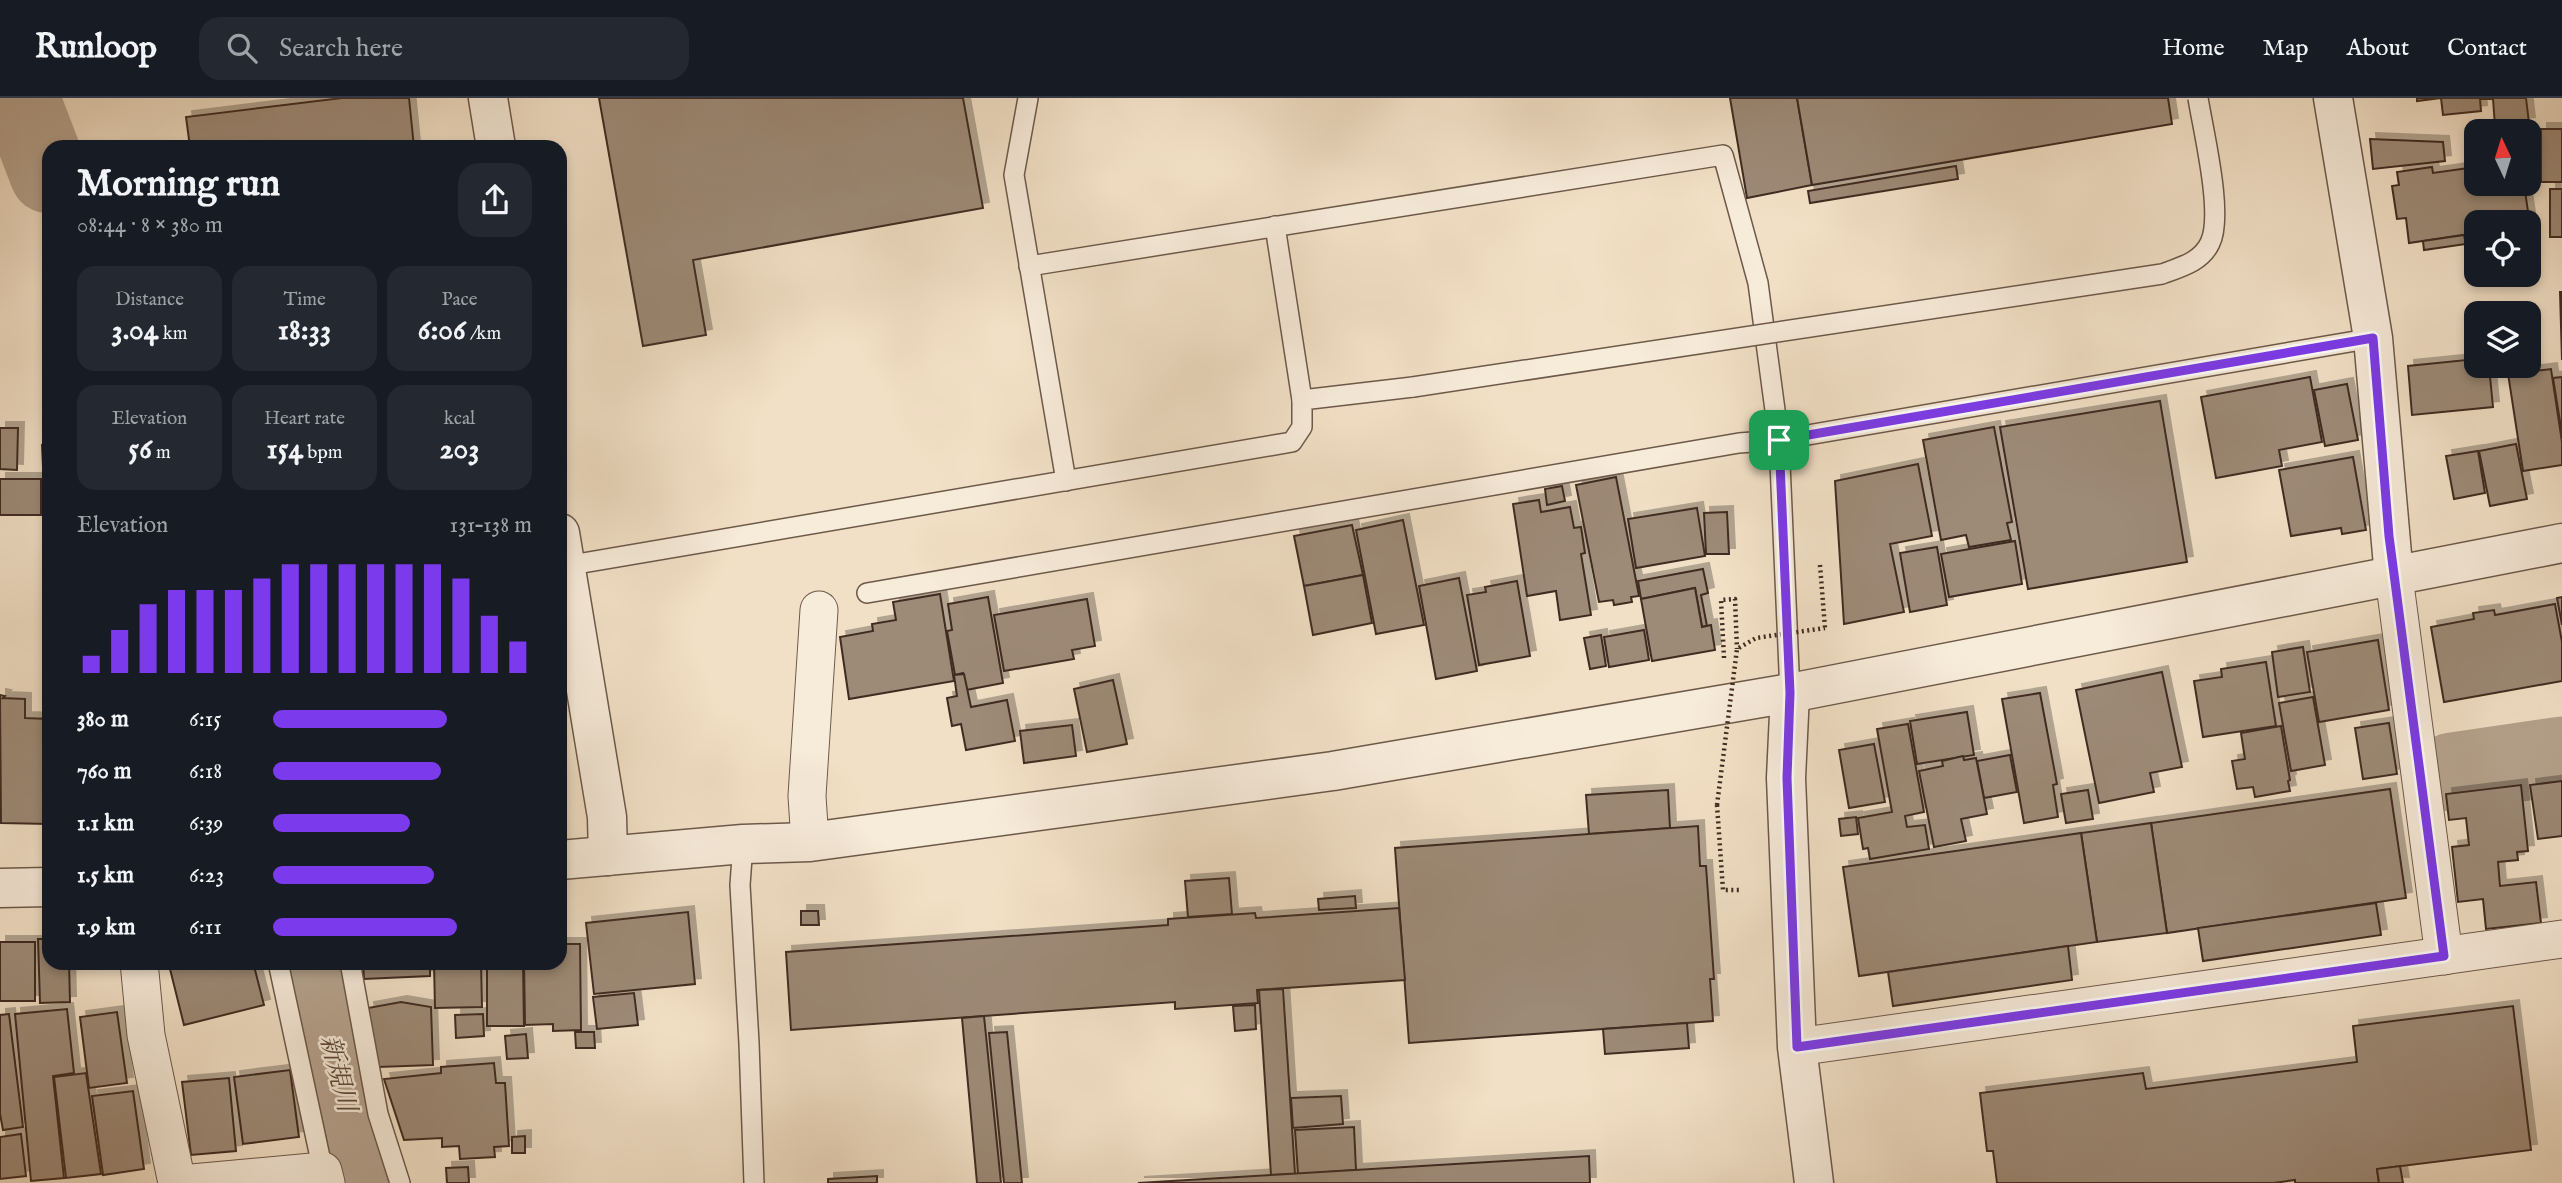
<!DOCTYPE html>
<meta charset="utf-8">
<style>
body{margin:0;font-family:"IM FELL English","Noto Serif JP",serif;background:#242831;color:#f1f3f6;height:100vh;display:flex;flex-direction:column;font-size:26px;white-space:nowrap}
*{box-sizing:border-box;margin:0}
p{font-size:23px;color:#9ea1a6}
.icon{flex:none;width:38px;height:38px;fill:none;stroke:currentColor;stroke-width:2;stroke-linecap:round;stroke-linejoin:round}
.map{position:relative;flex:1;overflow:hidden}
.side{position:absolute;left:42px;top:42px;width:525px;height:830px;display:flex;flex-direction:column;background:#171b24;border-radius:21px;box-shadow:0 4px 10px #0003}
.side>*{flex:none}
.needle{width:46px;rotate:356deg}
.buttons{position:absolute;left:2464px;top:21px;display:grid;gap:14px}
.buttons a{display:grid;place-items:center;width:77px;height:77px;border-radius:14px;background:#171b24;box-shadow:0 4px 10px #0003;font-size:35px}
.pin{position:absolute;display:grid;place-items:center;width:60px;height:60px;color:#fff;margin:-30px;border-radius:14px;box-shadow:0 4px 10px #0006}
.round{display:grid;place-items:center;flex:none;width:74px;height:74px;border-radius:21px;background:#242831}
.summary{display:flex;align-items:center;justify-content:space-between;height:119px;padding:0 35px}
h1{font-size:38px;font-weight:800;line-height:52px}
.metrics{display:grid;grid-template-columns:repeat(3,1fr);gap:10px;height:119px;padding:7px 35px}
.metrics div{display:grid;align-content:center;border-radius:18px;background:#242831;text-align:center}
.metrics b{font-size:30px;font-weight:800}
.metrics small{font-size:19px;font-weight:400}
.metrics p{font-size:19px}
.chart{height:196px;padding:14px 35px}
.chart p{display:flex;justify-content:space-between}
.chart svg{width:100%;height:126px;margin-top:7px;stroke:#7c3aed;stroke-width:6}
ul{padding:0 35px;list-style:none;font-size:23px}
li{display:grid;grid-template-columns:112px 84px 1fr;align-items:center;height:52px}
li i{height:18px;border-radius:9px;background:#7c3aed}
header{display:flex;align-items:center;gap:42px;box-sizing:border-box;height:98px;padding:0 35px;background:#171b24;border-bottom:2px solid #363941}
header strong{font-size:33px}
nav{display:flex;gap:38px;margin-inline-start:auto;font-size:24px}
.search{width:490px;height:63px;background:#242831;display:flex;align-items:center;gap:18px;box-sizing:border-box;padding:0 24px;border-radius:21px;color:#9ea1a6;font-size:26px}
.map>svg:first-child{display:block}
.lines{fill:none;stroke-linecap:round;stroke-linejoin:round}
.river{stroke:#b6a38e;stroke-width:79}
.building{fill:#9d8a77;stroke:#412c21;stroke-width:2;filter:url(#shadow)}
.service-casing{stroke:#6d594a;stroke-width:22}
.minor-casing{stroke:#6d594a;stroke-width:39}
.tertiary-casing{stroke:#6d594a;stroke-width:41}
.path{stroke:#412c21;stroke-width:4.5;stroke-dasharray:2 3.5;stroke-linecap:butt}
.service{stroke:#f7ebda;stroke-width:19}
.minor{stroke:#f7ebda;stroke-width:37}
.tertiary{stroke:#f7ebda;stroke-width:38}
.service-bridge-casing{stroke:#6d594a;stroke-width:22;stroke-linecap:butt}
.path-bridge{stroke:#412c21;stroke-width:4.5;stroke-dasharray:2 3.5;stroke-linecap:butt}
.service-bridge{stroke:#f7ebda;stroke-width:19}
.route-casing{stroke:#fff;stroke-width:14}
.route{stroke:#7c3aed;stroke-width:9}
.labels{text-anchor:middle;stroke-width:5;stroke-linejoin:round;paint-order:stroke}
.water-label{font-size:26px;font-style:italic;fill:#5e4a3c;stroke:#f7ebda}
</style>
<header>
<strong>Runloop</strong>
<div class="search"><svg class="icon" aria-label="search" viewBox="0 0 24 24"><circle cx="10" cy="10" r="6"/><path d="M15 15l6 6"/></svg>Search here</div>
<nav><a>Home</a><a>Map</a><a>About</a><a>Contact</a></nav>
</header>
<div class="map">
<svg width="2562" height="1085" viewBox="0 0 2562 1085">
<defs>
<filter id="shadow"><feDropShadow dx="6" dy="-6" stdDeviation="0" flood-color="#0004"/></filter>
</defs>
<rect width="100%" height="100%" fill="#f2e0c6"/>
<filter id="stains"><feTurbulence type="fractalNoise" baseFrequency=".00286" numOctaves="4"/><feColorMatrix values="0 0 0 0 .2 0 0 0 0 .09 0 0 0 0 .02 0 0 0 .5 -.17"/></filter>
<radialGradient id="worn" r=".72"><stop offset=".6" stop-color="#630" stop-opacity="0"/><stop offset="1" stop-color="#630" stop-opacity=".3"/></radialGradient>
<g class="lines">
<g class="river">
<polyline points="20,0 49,76"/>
<polyline points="2452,674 2562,658"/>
<polyline points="313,864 341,992 369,1085"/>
</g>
</g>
<g class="building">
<polygon points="342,0 409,0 414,49 190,49 186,19"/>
<polygon points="599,0 963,0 983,110 693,162 706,237 643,248"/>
<polygon points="1730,0 1797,0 1812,87 1747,100"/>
<polygon points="1797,0 2168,0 2172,26 1812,87"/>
<polygon points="2417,0 2526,0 2529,25 2495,28 2493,1 2480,1 2481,13 2443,17 2441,0 2417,3"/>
<rect x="2541" y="31" width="21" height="53"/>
<polygon points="2370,41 2443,44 2445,63 2373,71"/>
<polygon points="1956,68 1958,81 1810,105 1808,93"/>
<polygon points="2432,69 2433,75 2476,69 2476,86 2524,86 2530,127 2529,124 2476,124 2476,135 2409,145 2406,120 2397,121 2392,88 2399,87 2397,74"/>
<rect x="2550" y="91" width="12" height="48"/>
<polygon points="2464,137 2466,146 2424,152 2423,143"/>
<polygon points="2560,194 2562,194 2562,262"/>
<polygon points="2476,261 2476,268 2489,268 2493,309 2412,317 2408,268"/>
<polygon points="2525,268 2526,274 2551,271 2562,344 2562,367 2523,373 2507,269"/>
<polygon points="2310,279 2322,344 2279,352 2282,368 2216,380 2201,299"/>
<polygon points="2562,279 2562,336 2553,280"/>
<polygon points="2347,286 2358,342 2325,348 2314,292"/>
<polygon points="2160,303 2187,464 2028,491 2000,329"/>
<polygon points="1994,329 2012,424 2007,425 2011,442 1969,449 1966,437 1941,442 1923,342"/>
<polygon points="0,330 18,330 17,372 0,371"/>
<polygon points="2516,346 2527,401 2490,408 2479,353"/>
<polygon points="42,347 49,347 49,433 46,434"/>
<polygon points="2478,353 2485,395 2454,401 2446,358"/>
<polygon points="2353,359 2366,432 2342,436 2341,430 2291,438 2279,372"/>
<polygon points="1918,366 1932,438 1890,446 1904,514 1844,526 1835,383"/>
<polygon points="1616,379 1639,498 1631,499 1632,504 1614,507 1613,502 1599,504 1576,387"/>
<rect x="0" y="381" width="41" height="36"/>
<polygon points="1562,388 1565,403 1547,407 1545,391"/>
<polygon points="1539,402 1541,414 1570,409 1574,430 1581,429 1585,455 1581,456 1591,517 1560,522 1556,493 1527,498 1513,406"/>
<polygon points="1697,410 1705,458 1636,470 1628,421"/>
<polygon points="1727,414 1729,456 1706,456 1704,415"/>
<polygon points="1403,422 1424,527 1376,536 1356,432"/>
<polygon points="1352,427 1363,477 1304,488 1294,438"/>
<polygon points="2015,443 2022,486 1949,499 1941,456"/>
<polygon points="1937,449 1947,507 1910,514 1900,455"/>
<polygon points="1703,471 1708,495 1701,497 1707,528 1702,529 1695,490 1641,501 1638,483"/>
<polygon points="1363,477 1372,525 1313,537 1304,488"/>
<polygon points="1459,480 1477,573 1436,581 1419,488"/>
<polygon points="1517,483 1530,558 1479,567 1467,497 1486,494 1485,489"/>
<polygon points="1695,490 1702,529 1711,527 1715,552 1652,563 1641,501"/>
<polygon points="940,496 954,583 849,601 840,539 873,533 872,526 896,522 893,504"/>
<polygon points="988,499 1003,585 966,592 963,575 955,577 947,533 952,532 948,506"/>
<polygon points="2562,499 2562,527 2557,500"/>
<polygon points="1087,501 1095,548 1072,552 1074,561 1004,573 994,517"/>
<polygon points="2555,506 2562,544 2562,583 2444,604 2431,529 2474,521 2473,515 2494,512 2495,517"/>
<polygon points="1644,532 1649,562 1609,569 1604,539"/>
<polygon points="1601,537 1606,568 1590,571 1584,540"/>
<polygon points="2378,542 2389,612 2319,624 2307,554"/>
<polygon points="2303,549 2310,594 2278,599 2272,554"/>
<polygon points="2266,564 2276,628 2203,639 2194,583 2222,579 2221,571"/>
<polygon points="2162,574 2182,669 2150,675 2154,694 2099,705 2076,592"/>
<polygon points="964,576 971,609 1007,602 1015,643 966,652 961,626 952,628 947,600 957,598 954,577"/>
<polygon points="1113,582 1127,646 1087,654 1074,591"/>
<polygon points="2040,595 2057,686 2053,687 2058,719 2024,725 2002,601"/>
<polygon points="0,597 5,598 3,600 25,601 25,620 49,621 49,726 1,725"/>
<polygon points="2313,599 2325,667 2291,673 2279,605"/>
<polygon points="1967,614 1974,657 1917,666 1910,623"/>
<polygon points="2389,625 2397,676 2363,681 2355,630"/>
<polygon points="1908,626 1924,714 1905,718 1907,729 1925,727 1929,751 1870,761 1868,750 1863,751 1858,720 1892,714 1877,631"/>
<polygon points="1072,627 1076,658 1024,665 1020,633"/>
<polygon points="2281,628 2290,682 2288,683 2290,693 2255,699 2253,689 2237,691 2232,663 2245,661 2241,635"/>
<polygon points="1874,646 1885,704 1849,710 1839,652"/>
<polygon points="2010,657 2017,694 1984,700 1977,663"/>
<polygon points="1963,658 1964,662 1976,660 1987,716 1961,721 1966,743 1934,749 1919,673 1943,668 1942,663"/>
<polygon points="2562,683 2562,738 2538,741 2530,687"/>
<polygon points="2521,687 2528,753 2517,754 2518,762 2498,764 2500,788 2536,784 2541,825 2486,831 2483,801 2458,804 2452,749 2469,747 2466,720 2449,722 2446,696"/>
<polygon points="2390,691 2406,800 2167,835 2151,725"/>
<polygon points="1668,692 1670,730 1589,736 1586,697"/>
<polygon points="2088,692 2093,721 2066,725 2061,696"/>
<polygon points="1856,719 1858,736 1841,738 1839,721"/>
<polygon points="2151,725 2167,835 2097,844 2081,735"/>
<polygon points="1698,728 1700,768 1706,768 1714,881 1710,881 1713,923 1409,945 1395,750"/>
<polygon points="2081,735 2097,844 1859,878 1843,769"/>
<polygon points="1229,780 1232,816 1188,819 1185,783"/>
<polygon points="1355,798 1356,810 1319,812 1318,801"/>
<polygon points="2376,805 2381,837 2203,863 2198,830"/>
<polygon points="1399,810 1405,882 1257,892 1258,905 1175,911 1175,904 791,932 786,854 1168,827 1168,821 1255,815 1256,820"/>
<polygon points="801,813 818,813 819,827 801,827"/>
<polygon points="688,814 695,886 594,896 586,825"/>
<polygon points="38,841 49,841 49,864 69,864 70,904 40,905"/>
<rect x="0" y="844" width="35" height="59"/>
<polygon points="560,846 580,846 581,932 553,933 553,926 525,927 524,864 560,864"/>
<polygon points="2068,848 2072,882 1893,908 1888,874"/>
<polygon points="178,864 253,864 264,907 184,927 169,867"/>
<polygon points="363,864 430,864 430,878 364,881"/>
<polygon points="434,864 481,864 482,909 435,910"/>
<polygon points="487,864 523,864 524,928 487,928"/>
<polygon points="1283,891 1295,1076 1271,1077 1259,892"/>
<polygon points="634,895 638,927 597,931 593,899"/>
<polygon points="401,904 431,909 433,967 378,969 368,910"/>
<polygon points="1255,907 1256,931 1235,933 1233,908"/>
<polygon points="2513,908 2531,1052 2377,1071 2379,1085 2295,1085 2295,1082 2274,1085 1997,1085 1993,1053 1987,1053 1980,995 2143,975 2146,991 2357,964 2353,928"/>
<polygon points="67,911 74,975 53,978 64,1080 31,1083 15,916"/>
<polygon points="117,914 127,985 89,990 80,919"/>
<polygon points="9,916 23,1029 3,1032 0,1016 0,917"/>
<polygon points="483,916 484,938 456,940 455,917"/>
<polygon points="984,918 1001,1085 977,1085 962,920"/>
<polygon points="1687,925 1689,950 1605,956 1603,931"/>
<polygon points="575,934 594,934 595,950 576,950"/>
<polygon points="1007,934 1022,1085 1004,1085 989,935"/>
<polygon points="526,936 528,960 507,961 505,938"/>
<polygon points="494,965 496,985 505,985 509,1048 494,1049 495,1059 460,1061 459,1048 442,1049 442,1040 404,1042 384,981 441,975 441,969"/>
<polygon points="290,972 299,1039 243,1046 234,979"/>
<polygon points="86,975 101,1076 66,1080 54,979"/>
<polygon points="229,980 236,1053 191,1057 182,984"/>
<polygon points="133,993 144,1071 103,1077 92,998"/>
<polygon points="1341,998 1343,1026 1293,1030 1291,1000"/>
<polygon points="1354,1029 1356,1072 1298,1076 1295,1032"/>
<polygon points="21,1036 26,1078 0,1081 0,1039"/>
<polygon points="525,1038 525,1055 512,1055 512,1039"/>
<polygon points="1589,1058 1590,1085 1138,1085 1271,1077"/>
<polygon points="2400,1068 2403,1085 2379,1085 2377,1071"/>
<polygon points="468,1069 469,1085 447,1085 446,1070"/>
<polygon points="877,1078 877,1085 828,1085 828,1081"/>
</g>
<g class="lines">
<defs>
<g id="service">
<polyline points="1028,0 1014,77 1066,383"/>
<polyline points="1275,128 1302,302"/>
<polyline points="1029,168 1723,57 1758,185 1779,342 1790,595"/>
<polyline points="565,468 1292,344 1302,329 1302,302 1413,289"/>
<polyline points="867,495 1739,345 1779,342 2373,240"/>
<polyline points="743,746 740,787 749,945 754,1085"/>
<polyline points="278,864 323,1073"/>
<polyline points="350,864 378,1016 400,1085"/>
</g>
<g id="minor">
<polyline points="2394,479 2444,858"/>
<polyline points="810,744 807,698 819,512"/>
<polyline points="139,864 146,937 177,1085"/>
<polyline points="1797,949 2562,841"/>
<polyline points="192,1085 323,1073 326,1085"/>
</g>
<g id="tertiary">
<polyline points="488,0 496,49"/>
<polyline points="2333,0 2373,240 2394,479"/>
<polyline points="560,435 607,719 608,758"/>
<polyline points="1790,595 1786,680 1797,949 1814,1085"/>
<polyline points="560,762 743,746 810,744 1333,673 1790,595 2562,445"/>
<polyline points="0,790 49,789"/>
</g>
</defs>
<use href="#service" class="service-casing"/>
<use href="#minor" class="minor-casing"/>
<use href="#tertiary" class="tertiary-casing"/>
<g class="path">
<polyline points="1820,467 1825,530"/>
<polyline points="1724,560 1721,502 1735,501 1737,551"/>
<polyline points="1717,707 1723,792 1742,792"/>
</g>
<use href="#service" class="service"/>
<use href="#minor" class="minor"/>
<use href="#tertiary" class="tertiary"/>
<defs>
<path id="service-bridge" d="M 1413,289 L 2162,176 C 2181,169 2201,164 2210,145 C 2224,117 2203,32 2198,0"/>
</defs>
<use href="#service-bridge" class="service-bridge-casing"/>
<polyline class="path-bridge" points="1717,707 1737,551 1756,540 1825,530"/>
<use href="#service-bridge" class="service-bridge"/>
</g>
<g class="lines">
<defs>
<polygon id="route" points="2373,240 2389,438 2444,858 1797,949 1787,680 1790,595 1779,342"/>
</defs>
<use href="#route" class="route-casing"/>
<use href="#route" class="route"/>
</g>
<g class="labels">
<g class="water-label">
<text transform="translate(339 975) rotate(76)" y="9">新規川</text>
</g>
</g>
<rect width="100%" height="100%" filter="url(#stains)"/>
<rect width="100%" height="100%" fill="url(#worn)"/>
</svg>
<div class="buttons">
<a><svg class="needle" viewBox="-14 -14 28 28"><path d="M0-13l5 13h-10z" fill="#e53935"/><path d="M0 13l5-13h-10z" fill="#9ea1a6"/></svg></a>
<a><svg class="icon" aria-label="locate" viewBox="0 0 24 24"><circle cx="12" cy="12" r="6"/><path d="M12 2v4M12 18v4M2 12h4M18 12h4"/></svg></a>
<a><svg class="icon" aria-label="layers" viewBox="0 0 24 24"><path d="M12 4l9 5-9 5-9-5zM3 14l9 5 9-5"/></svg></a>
</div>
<div class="pin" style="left:1779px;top:342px;background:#1e9e55"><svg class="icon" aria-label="arrive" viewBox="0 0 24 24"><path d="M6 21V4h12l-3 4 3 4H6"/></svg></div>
<section class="side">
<div class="summary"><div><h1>Morning run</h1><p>08:44 · 8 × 380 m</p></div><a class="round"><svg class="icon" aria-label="share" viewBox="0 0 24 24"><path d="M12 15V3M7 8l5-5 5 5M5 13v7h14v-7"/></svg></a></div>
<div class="metrics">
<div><p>Distance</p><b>3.04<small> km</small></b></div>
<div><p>Time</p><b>18:33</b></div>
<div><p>Pace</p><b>6:06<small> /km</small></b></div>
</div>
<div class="metrics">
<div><p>Elevation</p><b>56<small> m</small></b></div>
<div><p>Heart rate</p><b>154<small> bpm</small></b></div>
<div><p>kcal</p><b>203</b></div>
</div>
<div class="chart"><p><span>Elevation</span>131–138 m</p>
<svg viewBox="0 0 160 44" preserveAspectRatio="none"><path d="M5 44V38M15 44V29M25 44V20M35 44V15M45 44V15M55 44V15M65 44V11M75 44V6M85 44V6M95 44V6M105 44V6M115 44V6M125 44V6M135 44V11M145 44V24M155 44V33"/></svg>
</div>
<ul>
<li><b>380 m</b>6:15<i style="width:67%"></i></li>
<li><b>760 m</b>6:18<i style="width:65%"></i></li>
<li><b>1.1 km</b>6:39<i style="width:53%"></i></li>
<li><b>1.5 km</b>6:23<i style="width:62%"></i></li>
<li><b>1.9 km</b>6:11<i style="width:71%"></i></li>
</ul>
</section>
</div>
